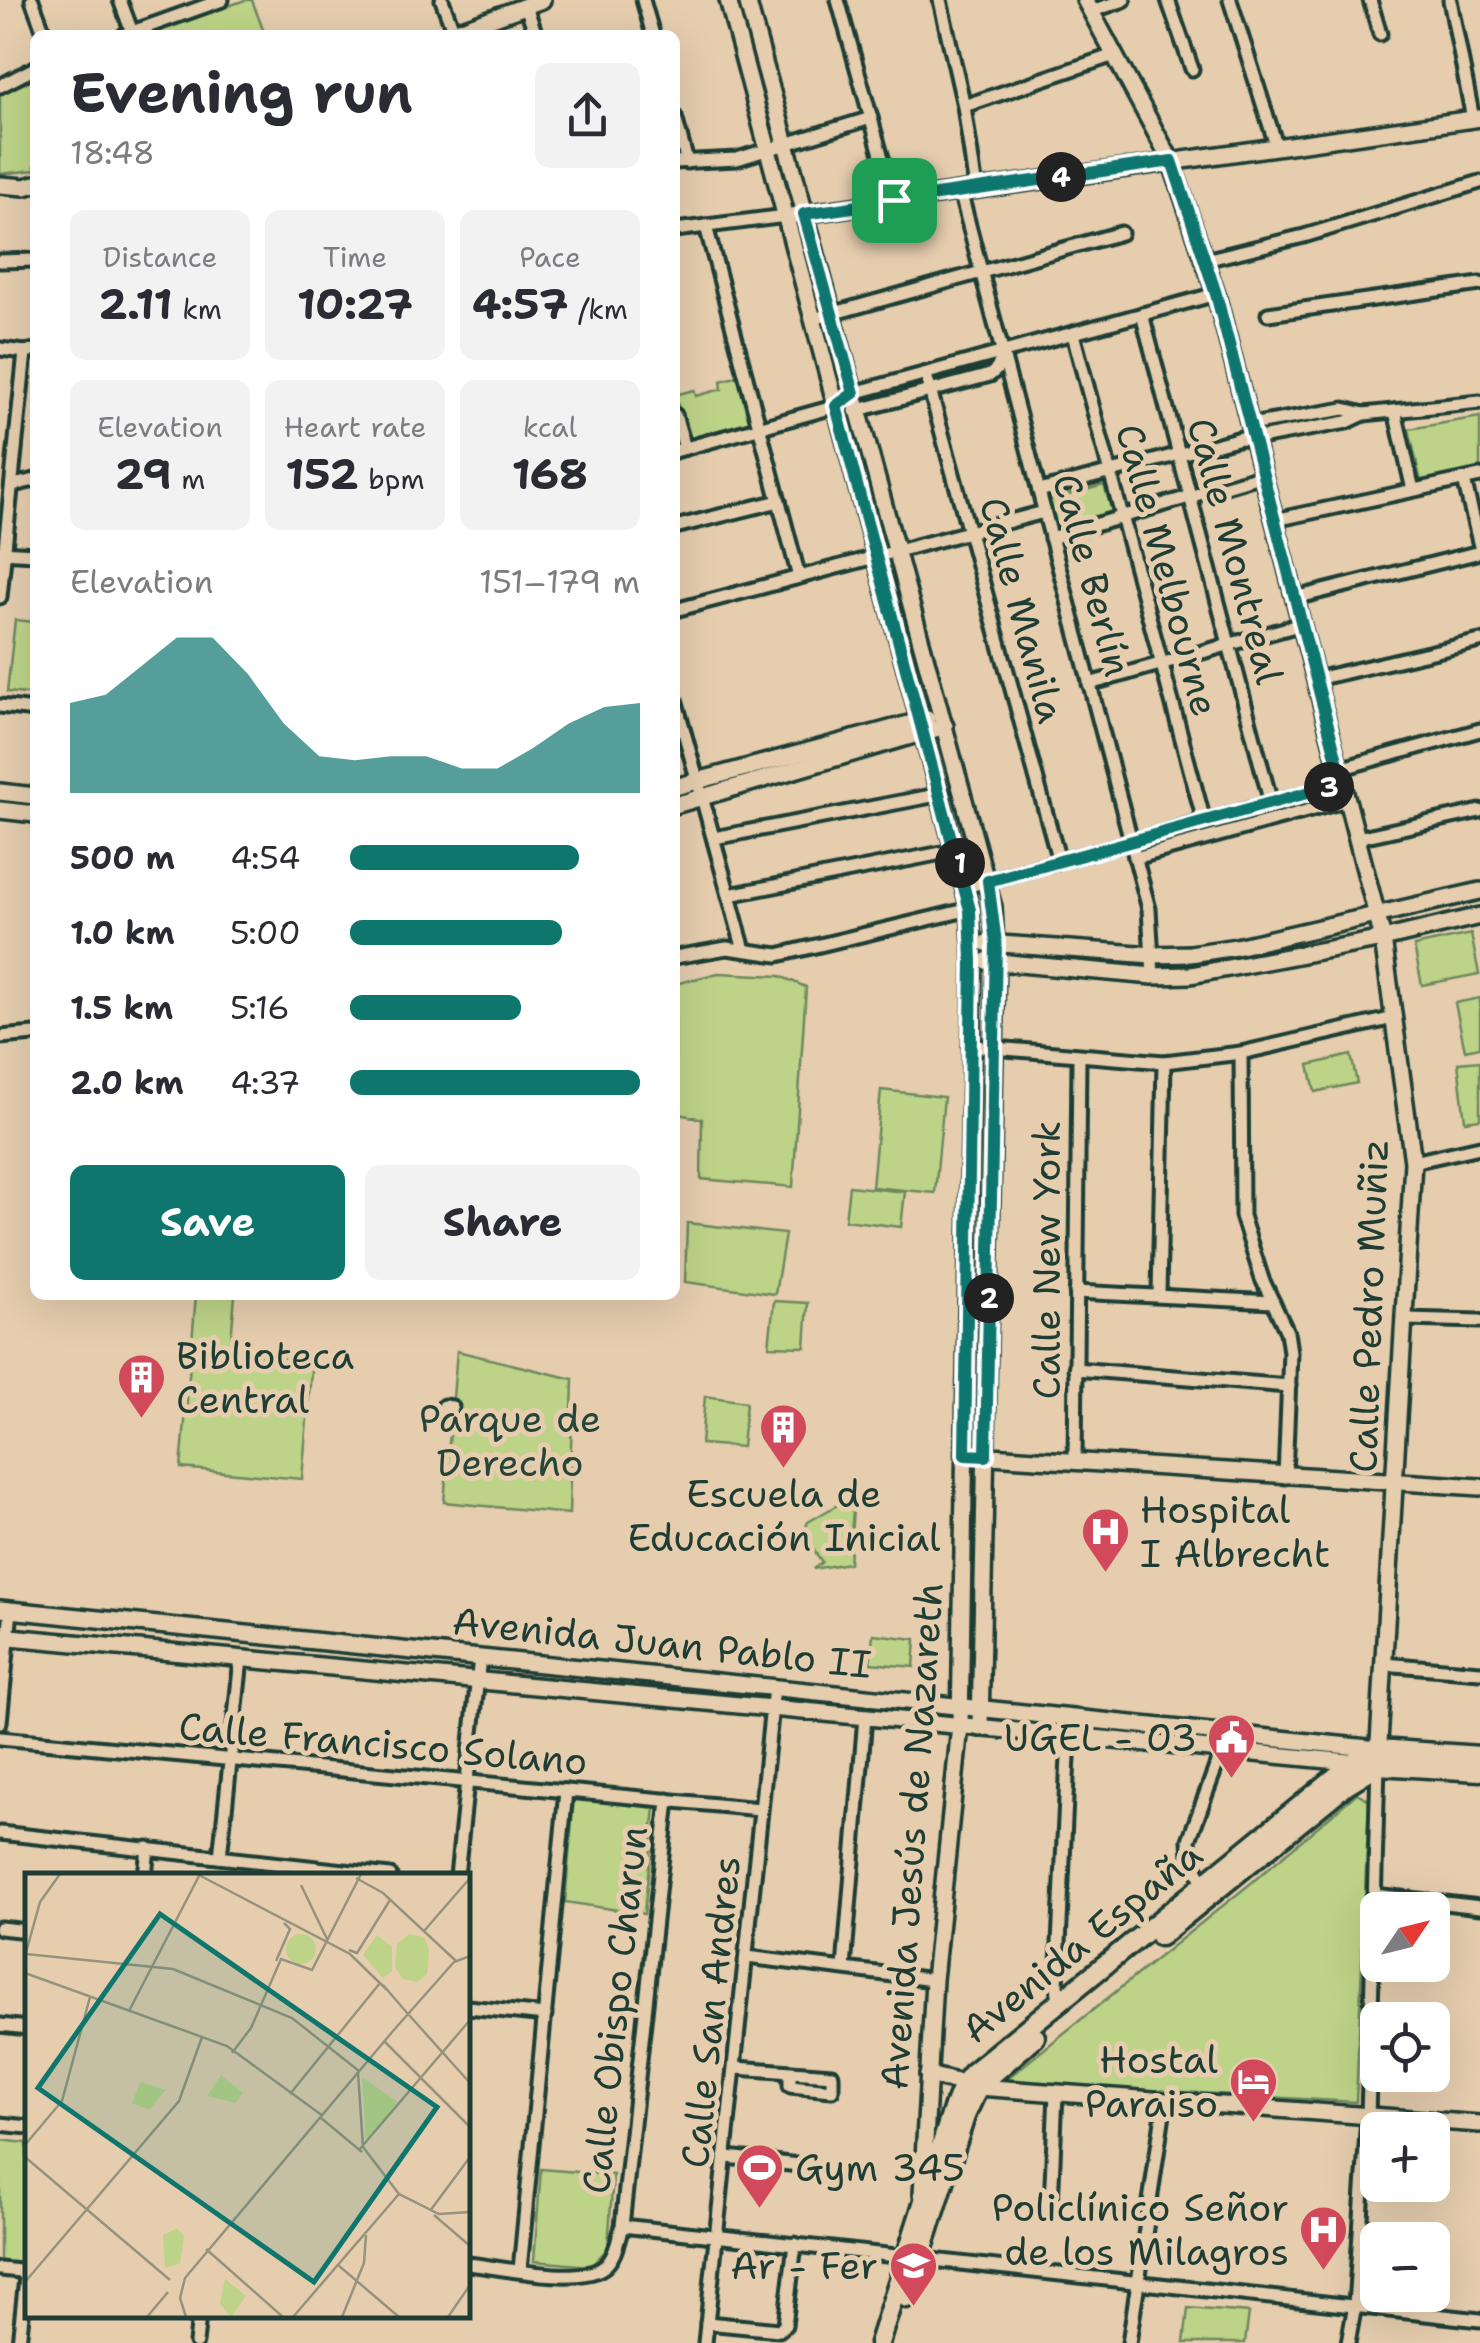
<!DOCTYPE html>
<meta charset="utf-8">
<style>
body{margin:0;font-family:"Shantell Sans",sans-serif;background:#f2f2f3;color:#2b2b33;height:100vh;display:flex;flex-direction:column;font-size:38px;white-space:nowrap}
*{box-sizing:border-box;margin:0}
p{font-size:32px;color:#7c7c81}
.icon{flex:none;width:55px;height:55px;fill:none;stroke:currentColor;stroke-width:2;stroke-linecap:round;stroke-linejoin:round}
.map{position:relative;flex:1;overflow:hidden}
.panel{position:absolute;left:30px;top:30px;width:650px;height:1270px;display:flex;flex-direction:column;background:#fff;border-radius:15px;box-shadow:0 10px 40px #0002}
.panel>*{flex:none}
.needle{width:65px;rotate:55deg}
.tools{position:absolute;left:1360px;top:1892px;display:grid;gap:20px}
.tools a{display:grid;place-items:center;width:90px;height:90px;border-radius:15px;background:#fff;box-shadow:0 10px 40px #0002;font-size:50px}
.pin{position:absolute;display:grid;place-items:center;width:85px;height:85px;color:#fff;margin:-42px;border-radius:20px;box-shadow:0 5px 15px #0006}
.km{position:absolute;width:50px;height:50px;margin:-25px;border-radius:50%;background:#222;color:#fff;font-size:28px;line-height:50px;text-align:center}
.round{display:grid;place-items:center;flex:none;width:105px;height:105px;border-radius:15px;background:#f2f2f3}
.overview{display:flex;align-items:center;justify-content:space-between;height:170px;padding:0 40px}
h1{font-size:55px;font-weight:700;line-height:75px}
.figures{display:grid;grid-template-columns:repeat(3,1fr);gap:15px;height:170px;padding:10px 40px}
.figures div{display:grid;align-content:center;border-radius:15px;background:#f2f2f3;text-align:center}
.figures b{font-size:42px;font-weight:700}
.figures small{font-size:28px;font-weight:400}
.figures p{font-size:28px}
.chart{height:280px;padding:20px 40px}
.chart p{display:flex;justify-content:space-between}
.chart svg{width:100%;height:180px;margin-top:10px;fill:#0f766e;opacity:.7}
.cta{display:flex;gap:20px;margin-top:auto;padding:20px 40px}
.cta a{flex:1;height:115px;border-radius:15px;background:#0f766e;color:#fff;font-size:40px;font-weight:700;line-height:115px;text-align:center}
.cta a+a{background:#f2f2f3;color:#2b2b33}
ul{padding:0 40px;list-style:none;font-size:32px}
li{display:grid;grid-template-columns:160px 120px 1fr;align-items:center;height:75px}
li i{height:25px;border-radius:12px;background:#0f766e}
.map>svg:first-child{display:block}
.green{fill:#bdd388;stroke:#6e885e;stroke-width:2.5}
.lines{fill:none;stroke-linecap:round;stroke-linejoin:round}
.street-casing{stroke:#1f3d34;stroke-width:19}
.secondary-casing{stroke:#1f3d34;stroke-width:22}
.primary-casing{stroke:#1f3d34;stroke-width:25}
.street{stroke:#e5cdae;stroke-width:11}
.secondary{stroke:#e5cdae;stroke-width:15}
.primary{stroke:#e5cdae;stroke-width:18}
.route-casing{stroke:#fff;stroke-width:20}
.route{stroke:#0f766e;stroke-width:12}
.labels{text-anchor:middle;stroke-width:10;stroke-linejoin:round;paint-order:stroke}
.street-label{font-size:38px;fill:#1f3d34;stroke:#e5cdae}
.poi-label{font-size:38px;fill:#1f3d34;stroke:#e5cdae;text-anchor:end}
.park-label{font-size:38px;fill:#274438;stroke:#e5cdae}
.inset-road{fill:none;stroke:#96937d;stroke-width:2.5}
.view{fill:#0f766e;fill-opacity:0.15;stroke:#0f766e;stroke-width:5}
.inset-edge{fill:none;stroke:#1f3d34;stroke-width:5}
</style>
<div class="map">
<svg width="1480" height="2343" viewBox="0 0 1480 2343">
<rect width="100%" height="100%" fill="#e5cdae"/>
<filter id="ink" filterUnits="userSpaceOnUse"><feTurbulence type="fractalNoise" baseFrequency=".01" numOctaves="2"/><feDisplacementMap in="SourceGraphic" scale="20" xChannelSelector="R" yChannelSelector="G"/><feConvolveMatrix kernelMatrix="1 2 1 2 8 2 1 2 1" color-interpolation-filters="sRGB"/></filter>
<g filter="url(#ink)">
<g class="green">
<polygon points="245,0 252,0 265,35 163,35 161,30"/>
<polygon points="35,79 35,170 0,174 0,93"/>
<polygon points="739,376 751,421 687,439 675,395 694,390 696,396 722,389 721,381"/>
<polygon points="1480,417 1480,475 1422,486 1409,429"/>
<polygon points="1104,485 1112,512 1054,527 1046,501"/>
<polygon points="15,620 35,622 35,695 7,692"/>
<polygon points="1471,934 1479,974 1422,985 1414,946"/>
<polygon points="718,973 780,976 806,987 793,1187 701,1179 702,1119 675,1113 675,984"/>
<polygon points="1480,998 1480,1047 1465,1050 1455,1003"/>
<polygon points="1351,1055 1357,1083 1315,1092 1309,1065"/>
<rect x="975" y="1057" width="9" height="382"/>
<polygon points="1480,1061 1480,1119 1465,1121 1458,1063"/>
<polygon points="881,1090 944,1097 935,1193 872,1187"/>
<polygon points="849,1186 905,1192 901,1227 845,1220"/>
<polygon points="687,1223 785,1234 775,1294 685,1282"/>
<polygon points="196,1295 235,1295 230,1352 312,1360 302,1479 181,1468"/>
<polygon points="774,1301 808,1303 805,1347 769,1346"/>
<polygon points="457,1351 573,1379 569,1514 444,1502"/>
<polygon points="705,1396 746,1402 742,1447 701,1444"/>
<polygon points="858,1493 858,1501 865,1502 864,1509 853,1509 849,1563 813,1569 822,1562 803,1534 808,1522"/>
<polygon points="873,1634 916,1639 914,1667 870,1663"/>
<polygon points="1357,1793 1369,1800 1356,2102 1003,2082 1250,1884"/>
<polygon points="574,1798 655,1808 644,1914 565,1902"/>
<polygon points="0,2140 27,2143 26,2265 0,2262"/>
<polygon points="541,2169 613,2175 608,2248 591,2266 534,2261"/>
<polygon points="1188,2308 1249,2313 1245,2343 1184,2343"/>
</g>
<g class="lines">
<defs>
<g id="street">
<polyline points="32,0 45,35"/>
<polyline points="120,0 133,35"/>
<polyline points="442,0 455,35"/>
<polyline points="643,0 653,35"/>
<polyline points="838,0 894,201"/>
<polyline points="940,0 964,106 976,189"/>
<polyline points="1168,0 1192,69"/>
<polyline points="1230,0 1276,145"/>
<polyline points="1370,0 1380,34"/>
<polyline points="1450,0 1473,119"/>
<polyline points="526,6 536,35"/>
<polyline points="1092,11 1124,0"/>
<polyline points="124,35 222,0"/>
<polyline points="0,86 35,68"/>
<polyline points="964,106 1114,55"/>
<polyline points="675,117 687,162"/>
<polyline points="675,162 737,159 871,118"/>
<polyline points="960,191 1149,909 1153,976"/>
<polyline points="706,226 799,577"/>
<polyline points="675,230 786,216"/>
<polyline points="1205,260 1304,236 1480,182"/>
<polyline points="0,261 35,260"/>
<polyline points="1142,314 1271,803"/>
<polyline points="1268,314 1480,284"/>
<polyline points="813,319 1121,233"/>
<polyline points="1073,334 1204,821"/>
<polyline points="0,349 25,352 35,350"/>
<polyline points="926,375 1059,861"/>
<polyline points="855,411 990,375 997,369 1003,354"/>
<polyline points="1395,411 1413,490"/>
<polyline points="675,415 685,448"/>
<polyline points="1250,425 1344,409 1364,414"/>
<polyline points="675,451 837,406 854,393 1216,294"/>
<polyline points="1464,480 1480,546"/>
<polyline points="13,485 35,480"/>
<polyline points="1039,491 1241,438 1254,439 1347,422 1364,414 1480,402"/>
<polyline points="1275,520 1480,476"/>
<polyline points="675,527 779,501"/>
<polyline points="1051,538 1263,475"/>
<polyline points="0,552 35,554"/>
<polyline points="0,597 25,352"/>
<polyline points="1295,598 1480,552"/>
<polyline points="675,610 1044,512"/>
<polyline points="1316,679 1480,641"/>
<polyline points="1089,684 1302,624"/>
<polyline points="675,699 744,950"/>
<polyline points="0,706 35,710"/>
<polyline points="1339,769 1480,730"/>
<polyline points="714,838 942,794"/>
<polyline points="1357,838 1480,811"/>
<polyline points="1135,858 1347,800"/>
<polyline points="966,887 1343,783"/>
<polyline points="729,895 957,850"/>
<polyline points="675,957 727,948 778,955 970,909"/>
<polyline points="0,1037 35,1034"/>
<polyline points="970,1046 1164,1062 1241,1053 1394,1018"/>
<polyline points="1241,1053 1242,1216 1262,1279 1287,1332 1290,1352 1285,1477"/>
<polyline points="1413,1162 1480,1147"/>
<polyline points="1076,1292 1273,1302"/>
<polyline points="1159,1294 1164,1062"/>
<polyline points="1406,1319 1480,1321"/>
<polyline points="1075,1369 1289,1386"/>
<polyline points="444,1406 452,1407"/>
<polyline points="1075,1462 1079,1058"/>
<polyline points="1383,1664 1480,1672"/>
<polyline points="0,1722 11,1610"/>
<polyline points="0,1738 760,1809"/>
<polyline points="0,1833 390,1876"/>
<polyline points="220,1857 241,1659"/>
<polyline points="145,1876 148,1848"/>
<polyline points="457,1876 480,1657"/>
<polyline points="1205,1887 1190,1856 1189,1840 1228,1734"/>
<polyline points="1374,1895 1480,1907"/>
<polyline points="0,1928 28,1931"/>
<polyline points="747,1957 934,1980"/>
<polyline points="844,1968 865,1717"/>
<polyline points="1059,2003 1057,1985 1069,1736"/>
<polyline points="468,2007 545,2015"/>
<polyline points="0,2025 28,2028"/>
<polyline points="736,2068 832,2075 832,2090 790,2086 790,2072"/>
<polyline points="0,2124 28,2127"/>
<polyline points="727,2157 799,2165"/>
<polyline points="1051,2205 1056,2093"/>
<polyline points="622,2226 1480,2320"/>
<path d="M 468,2264 C 498,2267 577,2285 602,2268 C 615,2260 618,2240 622,2226 L 668,1800"/>
<polyline points="0,2269 20,2271 26,2278 19,2343"/>
<polyline points="520,2270 566,1791"/>
<polyline points="707,2323 779,2330 785,2325 795,2244"/>
<polyline points="196,2343 199,2316"/>
<polyline points="705,2343 774,1687"/>
<polyline points="1129,2343 1165,2100"/>
<polyline points="1348,2343 1355,2305 1368,2117 1378,1765"/>
</g>
<g id="secondary">
<polyline points="728,0 970,909 973,961 960,1726 934,1980 922,2194"/>
<polyline points="747,0 993,907 996,961 980,1728"/>
<polyline points="1085,0 1171,161 1216,294 1383,939 1413,1162 1378,1760"/>
<polyline points="445,35 542,0"/>
<polyline points="0,185 25,187 35,184"/>
<polyline points="796,215 1480,118"/>
<polyline points="675,787 927,719"/>
<polyline points="0,792 35,796"/>
<polyline points="675,805 945,726"/>
<polyline points="0,810 35,814"/>
<polyline points="986,943 1153,955 1190,954 1236,947 1480,891"/>
<polyline points="986,961 1153,976 1191,975 1383,939 1480,916"/>
<polyline points="975,1455 1480,1487"/>
<polyline points="0,1609 1378,1749"/>
<polyline points="0,1636 1360,1763"/>
<polyline points="928,2075 978,2087 1480,2124"/>
</g>
<g id="primary">
<polyline points="1160,1936 1347,1784 1378,1765 1480,1771"/>
<polyline points="907,2298 965,2116 978,2087 1035,2037"/>
<polyline points="879,2343 952,2112 963,2084 972,2073 1354,1762 1378,1749 1480,1756"/>
</g>
</defs>
<use href="#street" class="street-casing"/>
<use href="#secondary" class="secondary-casing"/>
<use href="#primary" class="primary-casing"/>
<use href="#street" class="street"/>
<use href="#secondary" class="secondary"/>
<use href="#primary" class="primary"/>
</g>
</g>
<g class="lines" filter="url(#ink)">
<defs>
<polygon id="route" points="1172,161 1216,294 1343,783 988,881 996,943 986,1456 965,1455 972,961 970,910 836,406 854,393 804,214"/>
</defs>
<use href="#route" class="route-casing"/>
<use href="#route" class="route"/>
</g>
<defs>
<symbol id="building-pin" viewBox="-11 -11 22 30"><path d="M0 17L-7.5 6A9.5 9.5 0 1 1 7.5 6Z" fill="#d1495b" stroke="#e5cdae"/><path d="M-4-6H4V6H1V3H-1V6H-4ZM-2.5-4.3h1.7v1.8h-1.7ZM.8-4.3h1.7v1.8H.8ZM-2.5-1h1.7V.8h-1.7ZM.8-1h1.7V.8H.8Z" fill="#fff"/></symbol>
<symbol id="hospital-pin" viewBox="-11 -11 22 30"><path d="M0 17L-7.5 6A9.5 9.5 0 1 1 7.5 6Z" fill="#d1495b" stroke="#e5cdae"/><path d="M-5-5h3v3.5h4V-5h3V5h-3V1.5h-4V5h-3Z" fill="#fff"/></symbol>
<symbol id="civic-pin" viewBox="-11 -11 22 30"><path d="M0 17L-7.5 6A9.5 9.5 0 1 1 7.5 6Z" fill="#d1495b" stroke="#e5cdae"/><path d="M-.6-6.5H3V-4.5H.6V-3L4-1V1h2V6H-6V1h2V-1L-.6-3ZM-1.2 2.5V6h2.4V2.5Z" fill="#fff"/></symbol>
<symbol id="hotel-pin" viewBox="-11 -11 22 30"><path d="M0 17L-7.5 6A9.5 9.5 0 1 1 7.5 6Z" fill="#d1495b" stroke="#e5cdae"/><path d="M-6-4.5h1.5V1H6V5H4.5V3h-9V5H-6ZM-4 0a1.8 1.8 0 1 1 3.6 0ZM.5 0V-2.5h3Q6-2.5 6 0Z" fill="#fff"/></symbol>
<symbol id="stadium-pin" viewBox="-11 -11 22 30"><path d="M0 17L-7.5 6A9.5 9.5 0 1 1 7.5 6Z" fill="#d1495b" stroke="#e5cdae"/><path d="M0-5a6.5 5 0 1 0 0 10a6.5 5 0 1 0 0-10ZM-3.5-1.8h7v3.6h-7Z" fill="#fff"/></symbol>
<symbol id="school-pin" viewBox="-11 -11 22 30"><path d="M0 17L-7.5 6A9.5 9.5 0 1 1 7.5 6Z" fill="#d1495b" stroke="#e5cdae"/><path d="M0-5L7-2L0 1L-7-2ZM-4 1L0 2.5L4 1V4Q0 6-4 4Z" fill="#fff"/></symbol>
</defs>
<g fill-rule="evenodd">
<use href="#building-pin" x="114" y="1350" width="55" height="75"/>
<use href="#building-pin" x="756" y="1400" width="55" height="75"/>
<use href="#hospital-pin" x="1078" y="1504" width="55" height="75"/>
<use href="#civic-pin" x="1204" y="1710" width="55" height="75"/>
<use href="#hotel-pin" x="1226" y="2054" width="55" height="75"/>
<use href="#stadium-pin" x="732" y="2140" width="55" height="75"/>
<use href="#hospital-pin" x="1296" y="2202" width="55" height="75"/>
<use href="#school-pin" x="886" y="2238" width="55" height="75"/>
</g>
<g class="labels">
<g class="street-label">
<text transform="translate(1235 551) rotate(75)" y="13">Calle Montreal</text>
<text transform="translate(1167 570) rotate(75)" y="13">Calle Melbourne</text>
<text transform="translate(1092 575) rotate(75)" y="13">Calle Berlín</text>
<text transform="translate(1022 610) rotate(75)" y="13">Calle Manila</text>
<text transform="translate(1047 1260) rotate(-90)" y="13">Calle New York</text>
<text transform="translate(1369 1306) rotate(-88)" y="13">Calle Pedro Muñiz</text>
<text transform="translate(662 1643) rotate(6)" y="13">Avenida Juan Pablo II</text>
<text transform="translate(383 1744) rotate(5)" y="13">Calle Francisco Solano</text>
<text transform="translate(912 1836) rotate(-86)" y="13">Avenida Jesús de Nazareth</text>
<text transform="translate(1082 1942) rotate(-39)" y="13">Avenida España</text>
<text transform="translate(615 2010) rotate(-84)" y="13">Calle Obispo Charun</text>
<text transform="translate(711 2012) rotate(-84)" y="13">Calle San Andres</text>
</g>
<g class="poi-label">
<text x="176" y="1369" text-anchor="start">Biblioteca<tspan x="176" dy="44">Central</tspan></text>
<text x="784" y="1507" text-anchor="middle">Escuela de<tspan x="784" dy="44">Educación Inicial</tspan></text>
<text x="1140" y="1523" text-anchor="start">Hospital<tspan x="1140" dy="44">I Albrecht</tspan></text>
<text x="1197" y="1751">UGEL - 03</text>
<text x="1218" y="2073">Hostal<tspan x="1218" dy="44">Paraiso</tspan></text>
<text x="795" y="2181" text-anchor="start">Gym 345</text>
<text x="1289" y="2221">Policlínico Señor<tspan x="1289" dy="44">de los Milagros</tspan></text>
<text x="878" y="2279">Ar - Fer</text>
</g>
<g class="park-label">
<text x="510" y="1432">Parque de<tspan x="510" dy="44">Derecho</tspan></text>
</g>
</g>
<g transform="translate(25 1873)">
<rect width="445" height="445" fill="#e5cdae"/>
<path d="M261 76a15 15 0 1 1 30 0a15 15 0 1 1-30 0ZM 384,61 L 399,64 L 404,77 L 402,101 L 392,109 L 378,106 L 370,94 L 372,71 ZM 352,62 L 367,74 L 367,98 L 358,105 L 338,82 ZM 196,202 L 218,220 L 210,230 L 182,223 ZM 337,204 L 373,229 L 341,269 ZM 115,209 L 141,217 L 124,237 L 107,230 ZM 152,355 L 159,363 L 155,390 L 140,395 L 138,362 ZM 200,406 L 221,423 L 206,444 L 195,431 Z" fill="#bdd388"/>
<path class="inset-road" d="M 172,1 L 325,81 L 362,117M 331,5 L 358,20 L 431,88M 276,12 L 302,66M 399,58 L 445,5M 324,77 L 332,80 L 365,27M 1,81 L 148,96 L 267,145 L 334,198M 0,83 L 15,29 L 35,1M 251,88 L 265,56 L 259,50M 0,100 L 202,173 L 298,243M 358,112 L 383,141M 104,138 L 174,3M 384,142 L 445,210M 359,168 L 445,254M 207,180 L 226,155 L 256,86 L 287,97 L 336,1M 333,200 L 338,274 L 374,321 L 414,341 L 445,339M 265,221 L 355,110M 296,245 L 337,279M 0,272 L 37,228 L 65,124M 334,277 L 445,147M 0,284 L 145,407M 405,338 L 445,284M 409,342 L 445,373M 181,376 L 258,444M 313,392 L 374,444M 0,409 L 154,228 L 177,164M 122,444 L 143,419M 161,444 L 155,425 L 160,405 L 368,158 L 429,89 L 445,83M 268,444 L 374,321M 317,444 L 339,390 L 341,362M 423,444 L 445,412"/>
<path class="view" d="M 135,41 L 412,234 L 289,409 L 13,215 Z"/>
<rect width="445" height="445" class="inset-edge"/>
</g>
</svg>
<div class="tools">
<a><svg class="needle" viewBox="-14 -14 28 28"><path d="M0-13l5 13h-10z" fill="#e53935"/><path d="M0 13l5-13h-10z" fill="#7c7c81"/></svg></a>
<a><svg class="icon" aria-label="locate" viewBox="0 0 24 24"><circle cx="12" cy="12" r="6"/><path d="M12 2v4M12 18v4M2 12h4M18 12h4"/></svg></a>
<a>+</a>
<a>−</a>
</div>
<div class="pin" style="left:894px;top:200px;background:#1e9e55"><svg class="icon" aria-label="arrive" viewBox="0 0 24 24"><path d="M6 21V4h12l-3 4 3 4H6"/></svg></div>
<b class="km" style="left:960px;top:863px">1</b>
<b class="km" style="left:989px;top:1298px">2</b>
<b class="km" style="left:1329px;top:787px">3</b>
<b class="km" style="left:1061px;top:177px">4</b>
<section class="panel">
<div class="overview"><div><h1>Evening run</h1><p>18:48</p></div><a class="round"><svg class="icon" aria-label="share" viewBox="0 0 24 24"><path d="M12 15V3M7 8l5-5 5 5M5 13v7h14v-7"/></svg></a></div>
<div class="figures">
<div><p>Distance</p><b>2.11<small> km</small></b></div>
<div><p>Time</p><b>10:27</b></div>
<div><p>Pace</p><b>4:57<small> /km</small></b></div>
</div>
<div class="figures">
<div><p>Elevation</p><b>29<small> m</small></b></div>
<div><p>Heart rate</p><b>152<small> bpm</small></b></div>
<div><p>kcal</p><b>168</b></div>
</div>
<div class="chart"><p><span>Elevation</span>151–179 m</p>
<svg viewBox="0 0 160 44" preserveAspectRatio="none"><path d="M0 44V22L10 20L20 13L30 6L40 6L50 15L60 27L70 35L80 36L90 35L100 35L110 38L120 38L130 33L140 27L150 23L160 22V44z"/></svg>
</div>
<ul>
<li><b>500 m</b>4:54<i style="width:79%"></i></li>
<li><b>1.0 km</b>5:00<i style="width:73%"></i></li>
<li><b>1.5 km</b>5:16<i style="width:59%"></i></li>
<li><b>2.0 km</b>4:37<i style="width:100%"></i></li>
</ul>
<div class="cta"><a>Save</a><a>Share</a></div>
</section>
</div>
